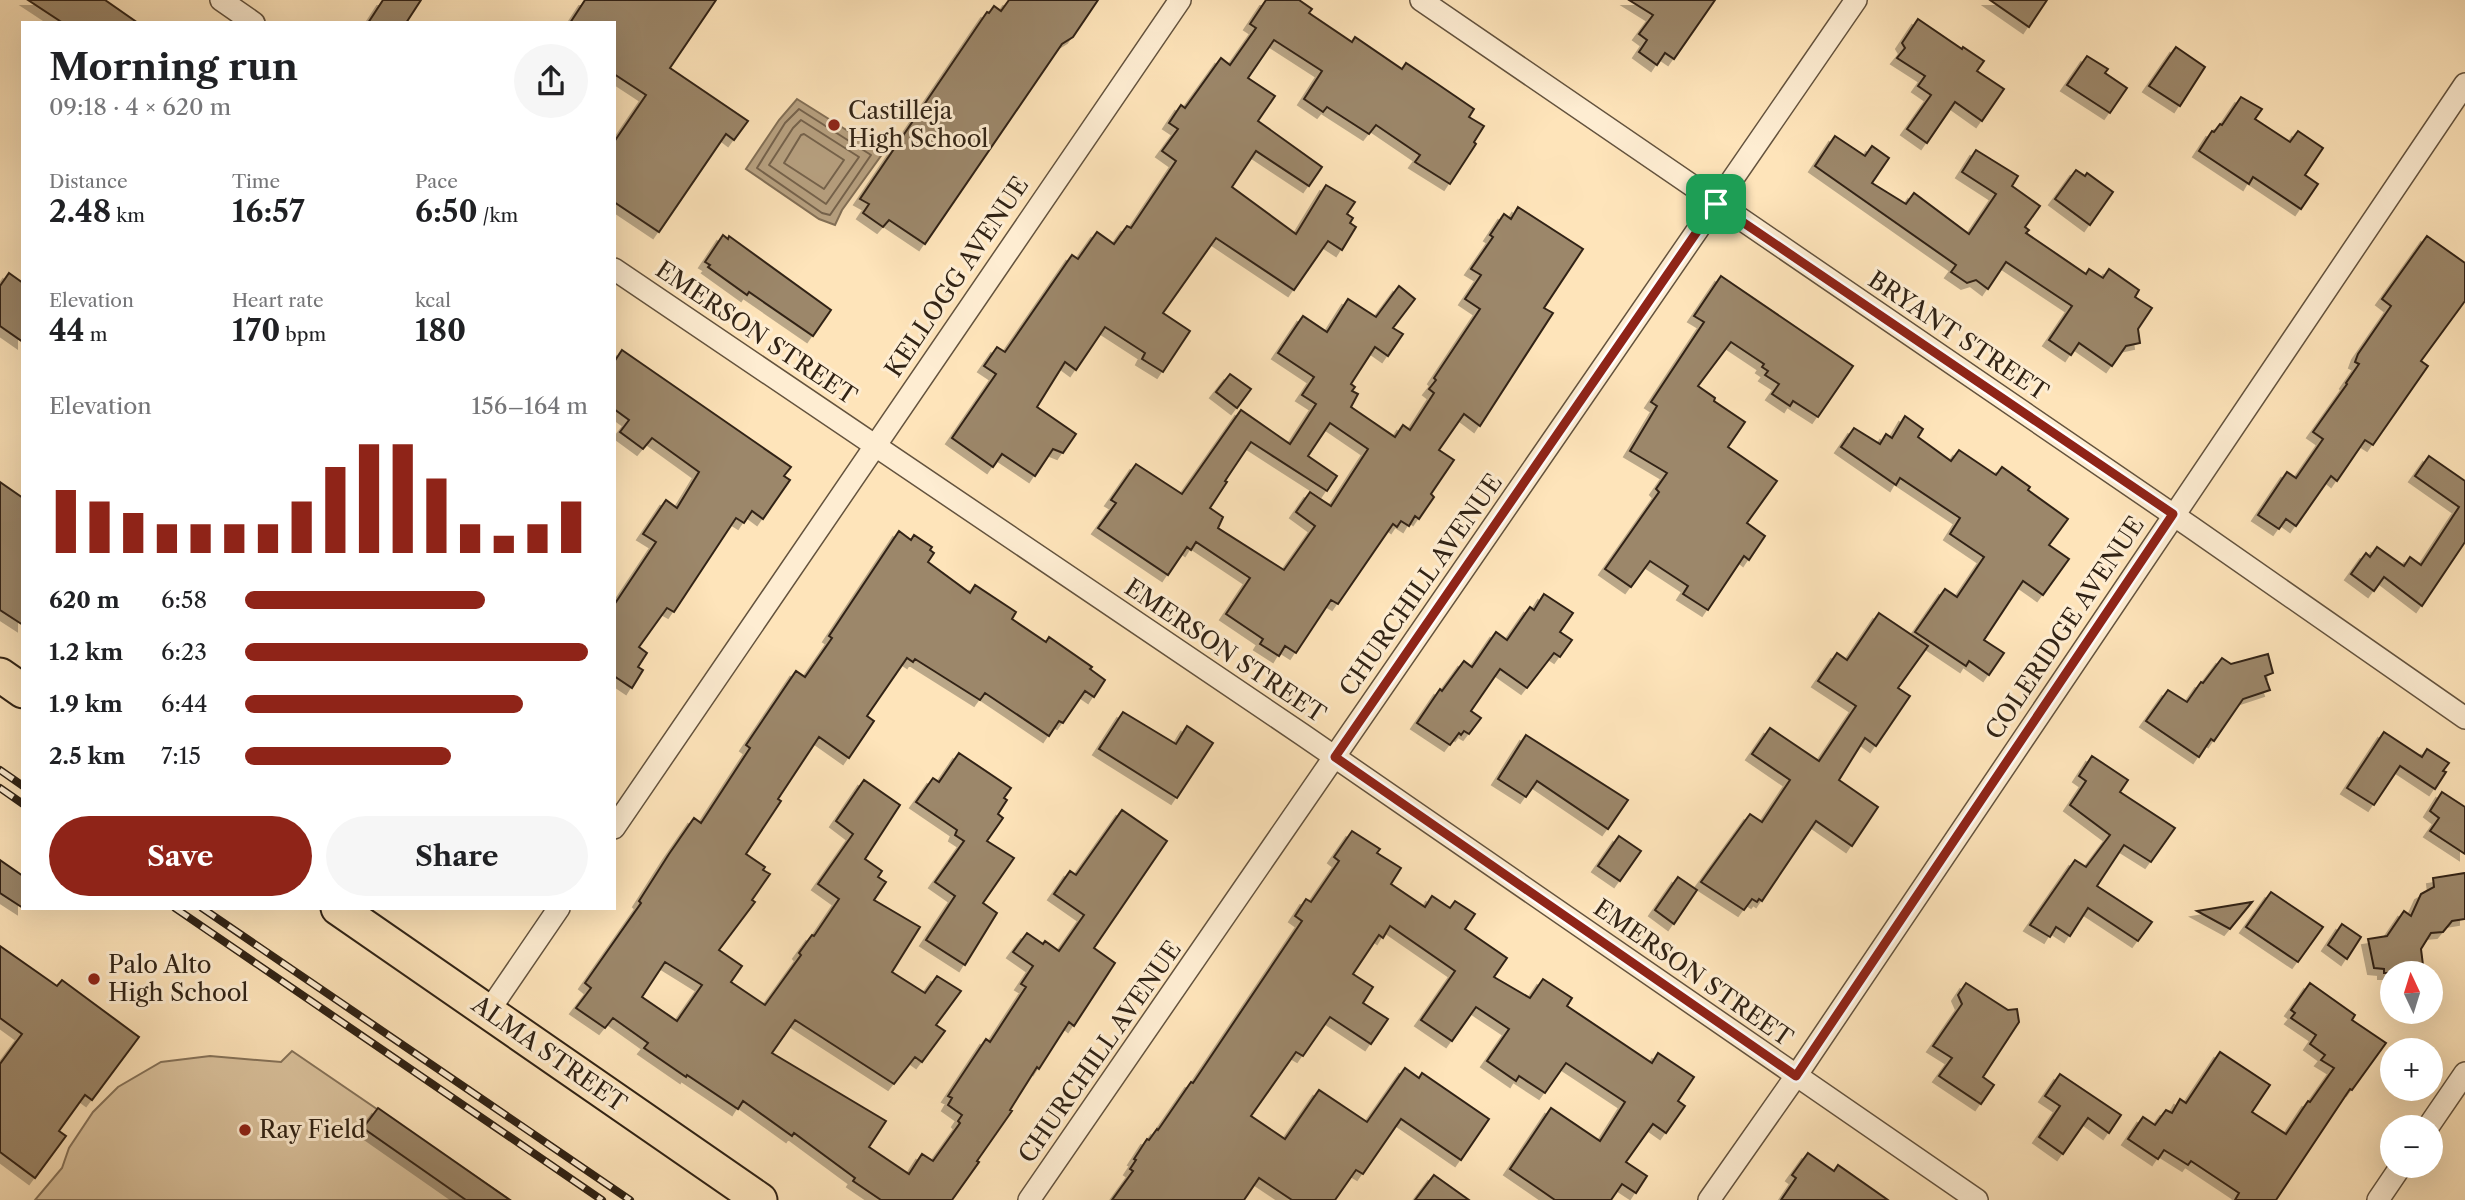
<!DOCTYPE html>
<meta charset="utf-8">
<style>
body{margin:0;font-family:"Libre Caslon Text",serif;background:#f6f6f6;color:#202124;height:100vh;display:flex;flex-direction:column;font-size:26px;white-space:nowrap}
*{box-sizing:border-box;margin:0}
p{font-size:23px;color:#757577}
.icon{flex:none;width:38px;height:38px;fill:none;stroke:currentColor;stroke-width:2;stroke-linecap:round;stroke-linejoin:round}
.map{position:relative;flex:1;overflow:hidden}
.drawer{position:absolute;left:21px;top:21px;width:595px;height:889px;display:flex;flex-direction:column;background:#fff;border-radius:0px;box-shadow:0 7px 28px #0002}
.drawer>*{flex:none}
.needle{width:46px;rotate:356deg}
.controls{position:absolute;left:2380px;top:961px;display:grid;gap:14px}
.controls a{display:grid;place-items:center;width:63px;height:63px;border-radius:50%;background:#fff;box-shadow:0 7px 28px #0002;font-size:35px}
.pin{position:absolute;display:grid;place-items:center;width:60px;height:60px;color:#fff;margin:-30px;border-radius:14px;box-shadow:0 4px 10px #0006}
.round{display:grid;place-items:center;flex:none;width:74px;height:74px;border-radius:37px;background:#f6f6f6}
.overview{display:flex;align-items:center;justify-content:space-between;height:119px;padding:0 28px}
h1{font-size:38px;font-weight:700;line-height:52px}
.figures{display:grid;grid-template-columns:repeat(3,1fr);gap:10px;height:119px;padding:7px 28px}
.figures div{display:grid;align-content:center}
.figures b{font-size:30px;font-weight:700}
.figures small{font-size:19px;font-weight:400}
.figures p{font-size:19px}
.chart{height:196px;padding:14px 28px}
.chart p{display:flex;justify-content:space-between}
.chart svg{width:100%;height:126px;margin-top:7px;stroke:#8f2418;stroke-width:6}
.primary-button{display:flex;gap:14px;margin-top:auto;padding:14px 28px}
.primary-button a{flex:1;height:80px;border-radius:42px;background:#8f2418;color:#fff;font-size:28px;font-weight:700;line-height:80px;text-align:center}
.primary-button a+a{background:#f6f6f6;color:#202124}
ul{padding:0 28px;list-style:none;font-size:23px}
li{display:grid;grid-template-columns:112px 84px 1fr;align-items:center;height:52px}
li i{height:18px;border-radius:9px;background:#8f2418}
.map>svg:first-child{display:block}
.green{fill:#dbc39e;stroke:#86735a;stroke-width:2}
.water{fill:#b8a282;stroke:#826f56;stroke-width:2}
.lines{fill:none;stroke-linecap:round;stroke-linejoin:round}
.shore{stroke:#74624c;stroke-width:2}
.building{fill:#9c876b;stroke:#312315;stroke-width:2;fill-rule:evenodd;filter:url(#shadow)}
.minor-casing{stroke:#64533e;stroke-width:24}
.primary-casing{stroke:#312315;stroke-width:37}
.minor{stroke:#feedd2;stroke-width:21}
.primary{stroke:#fee4ba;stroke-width:33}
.rail-casing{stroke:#312315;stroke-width:8}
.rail{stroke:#feedd2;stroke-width:5;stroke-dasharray:16;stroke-linecap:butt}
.route-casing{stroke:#fff;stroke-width:14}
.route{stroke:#8f2418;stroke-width:9}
.poi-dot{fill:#8f2418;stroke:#feedd2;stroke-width:2.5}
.labels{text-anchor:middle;stroke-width:6;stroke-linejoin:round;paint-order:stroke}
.poi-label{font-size:24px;fill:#312315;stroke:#feedd2;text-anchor:start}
.street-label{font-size:24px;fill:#312315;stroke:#feedd2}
</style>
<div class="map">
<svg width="2465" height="1200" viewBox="0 0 2465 1200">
<defs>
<filter id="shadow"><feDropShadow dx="-6" dy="6" stdDeviation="0" flood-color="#0004"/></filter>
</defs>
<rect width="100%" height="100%" fill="#fee4ba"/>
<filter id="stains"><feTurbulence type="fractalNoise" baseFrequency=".00286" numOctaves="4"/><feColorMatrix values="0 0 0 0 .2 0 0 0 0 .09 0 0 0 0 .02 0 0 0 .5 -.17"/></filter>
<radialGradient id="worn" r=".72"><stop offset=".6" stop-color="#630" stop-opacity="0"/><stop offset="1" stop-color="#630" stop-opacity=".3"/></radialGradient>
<polygon class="green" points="292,1051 510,1200 35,1200 62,1168 69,1148 93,1112 118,1087 161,1062 210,1056 281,1062"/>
<polygon class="water" points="797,99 883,153 842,210 835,225 819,219 746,169 779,120"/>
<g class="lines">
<g class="shore">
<polygon points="799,109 871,155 830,215 822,213 757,168 785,123"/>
<polygon points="801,120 859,157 826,204 769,165 793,128"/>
<polygon points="804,134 844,160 824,189 784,163 801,135"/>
</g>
</g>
<g class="building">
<polygon points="28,0 105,0 138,23 63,23"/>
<polygon points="383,0 421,0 406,23 368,23"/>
<polygon points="585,0 716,0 670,68 748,121 734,140 726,134 659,232 614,202 614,142 646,95 614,74 614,23 570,23"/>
<polygon points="1009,0 1098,0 1073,37 1062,44 925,244 889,220 883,227 863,213 869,204 860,199 987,12 989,13 994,6 1001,11"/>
<polygon points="1266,0 1299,0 1312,9 1309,13 1352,42 1355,37 1402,69 1406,63 1436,83 1474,109 1469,117 1484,126 1474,142 1476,144 1450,184 1415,162 1420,155 1376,125 1369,134 1327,107 1323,112 1304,99 1322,71 1274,40 1248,78 1275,96 1258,121 1322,167 1309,186 1256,151 1232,187 1296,234 1326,185 1355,202 1347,214 1353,218 1350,223 1356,227 1342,250 1328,241 1294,290 1216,238 1163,313 1190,331 1163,372 1142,359 1145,353 1105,327 1076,370 1065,362 1037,407 1076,434 1063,453 1053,449 1035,476 1002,454 993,467 952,438 996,374 984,366 997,347 1005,352 1072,255 1078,259 1097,232 1114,244 1127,226 1131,228 1176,161 1162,151 1178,129 1169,123 1181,105 1185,108 1221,58 1230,65 1256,28 1250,24"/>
<polygon points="1629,0 1715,0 1674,59 1665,53 1657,65 1639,52 1647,40 1639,34 1653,15"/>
<polygon points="1990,0 2047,0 2029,27"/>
<polygon points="1918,19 1962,49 1963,47 1984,61 1977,71 2004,89 1982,121 1955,102 1927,143 1907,129 1931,95 1918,86 1925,76 1897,58 1905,48 1902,43"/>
<polygon points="2176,47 2205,67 2180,106 2149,86"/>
<polygon points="2087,56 2108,69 2105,73 2127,88 2110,113 2067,85"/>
<polygon points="2241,97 2262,109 2255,119 2290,142 2298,131 2323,148 2305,175 2318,184 2301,209 2253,177 2249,184 2199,151 2212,131 2214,132 2220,124 2222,125"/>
<polygon points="1835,136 1865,156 1872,146 1889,158 1872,183 1906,204 1914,193 1969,234 1996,194 1962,172 1976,150 2018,176 2012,186 2040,206 2025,227 2029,230 2026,233 2086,274 2089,269 2103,278 2109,269 2139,290 2135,297 2152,308 2138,329 2140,343 2126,346 2112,366 2079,343 2071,355 2049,340 2072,306 2006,262 1988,289 1976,280 1967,283 1951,272 1956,265 1815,166"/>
<polygon points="2076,170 2085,176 2087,173 2113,192 2090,225 2055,199"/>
<path d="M 1518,207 L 1583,249 L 1544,308 L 1553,313 L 1480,426 L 1464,414 L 1439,450 L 1454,460 L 1431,494 L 1434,497 L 1419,519 L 1415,516 L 1409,526 L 1401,521 L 1397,527 L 1393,524 L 1338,604 L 1331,600 L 1296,653 L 1285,646 L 1279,656 L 1260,644 L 1263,639 L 1226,614 L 1250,578 L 1196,542 L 1191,550 L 1187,547 L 1168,575 L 1098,528 L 1116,503 L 1111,500 L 1136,464 L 1182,494 L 1241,410 L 1290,444 L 1316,404 L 1302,395 L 1314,377 L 1278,353 L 1303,316 L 1327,332 L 1348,299 L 1376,317 L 1399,286 L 1415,299 L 1393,328 L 1403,334 L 1388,356 L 1375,347 L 1351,384 L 1355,387 L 1352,391 L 1358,394 L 1351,407 L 1395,437 L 1403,425 L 1410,430 L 1434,393 L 1429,389 L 1436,380 L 1434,378 L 1480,309 L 1465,299 L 1481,275 L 1471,269 L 1493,237 L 1490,235 L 1504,214 L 1511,219 ZM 1330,423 L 1368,449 L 1331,506 L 1310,492 L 1296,512 L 1315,526 L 1284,570 L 1218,528 L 1223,517 L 1210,508 L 1227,482 L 1225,481 L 1251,442 L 1327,491 L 1337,476 L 1308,456 Z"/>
<polygon points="723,235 728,239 729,236 831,310 813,336 749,292 747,295 708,267 710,265 705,262"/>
<polygon points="2427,236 2465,263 2465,301 2421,361 2428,366 2373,445 2365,440 2337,481 2331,476 2296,526 2286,519 2279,529 2258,515 2287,472 2296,478 2323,439 2313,432 2347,384 2346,383 2359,364 2355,362 2358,354 2391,306 2382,299"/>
<polygon points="9,273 23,283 23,342 0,326 0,286"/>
<polygon points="1721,276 1853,366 1818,417 1793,401 1790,406 1772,394 1779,384 1765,375 1768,371 1762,367 1764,364 1731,342 1698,386 1715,398 1714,401 1745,422 1728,447 1777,481 1747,523 1765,536 1749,560 1744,556 1708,610 1683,594 1688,586 1650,561 1631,587 1605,569 1659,492 1656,489 1667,473 1630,451 1657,406 1651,402 1704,322 1694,316"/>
<polygon points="622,350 791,467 784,476 790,480 763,519 752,511 744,523 736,518 674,612 667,608 639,647 647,653 638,667 643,670 632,688 614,676 614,605 656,542 643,534 666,500 677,508 699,472 652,438 643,449 620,432 629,420 614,409 614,362"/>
<polygon points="1230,374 1251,389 1237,408 1216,392"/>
<polygon points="1905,416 1923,429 1918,437 1951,461 1959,450 1996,475 2002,467 2030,487 2028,490 2068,519 2049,545 2069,559 2043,595 2023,581 1984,640 2004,653 1989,675 1969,661 1966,666 1915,632 1945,589 1957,597 1984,557 1950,534 1960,518 1900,478 1896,485 1841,447 1854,428 1880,444 1886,434 1892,438"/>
<polygon points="2429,456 2465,481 2465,542 2422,606 2384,577 2374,591 2351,574 2366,553 2370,557 2377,547 2404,566 2410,557 2421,565 2459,507 2415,476"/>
<polygon points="0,482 23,498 23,625 0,610"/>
<path d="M 899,531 L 911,540 L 914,535 L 932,547 L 930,550 L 934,553 L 928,562 L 970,593 L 975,585 L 1016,612 L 1012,619 L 1046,642 L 1049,637 L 1092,667 L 1090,669 L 1105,680 L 1094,697 L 1085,691 L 1063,723 L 1059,721 L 1049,736 L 985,693 L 980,700 L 915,659 L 913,662 L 907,658 L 867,716 L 874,721 L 849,758 L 819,737 L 778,799 L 781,801 L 746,854 L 765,867 L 763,870 L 770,874 L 752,900 L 755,902 L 719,950 L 742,966 L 731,982 L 765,1005 L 801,955 L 799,953 L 812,935 L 814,936 L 839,899 L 818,884 L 853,834 L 836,821 L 864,780 L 900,805 L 865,859 L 882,871 L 878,877 L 886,882 L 874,900 L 920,927 L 892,972 L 925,993 L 937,976 L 961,991 L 936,1025 L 945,1031 L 922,1062 L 915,1057 L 894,1084 L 795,1020 L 772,1053 L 886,1121 L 869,1147 L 909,1174 L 922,1154 L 933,1161 L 960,1123 L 958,1121 L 962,1115 L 948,1105 L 952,1098 L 948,1096 L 986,1039 L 990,1042 L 1026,987 L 1021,984 L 1033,966 L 1013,952 L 1027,933 L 1043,944 L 1045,941 L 1059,951 L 1084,915 L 1054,894 L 1070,871 L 1076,875 L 1122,810 L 1167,841 L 1094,948 L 1115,963 L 1074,1026 L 1069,1022 L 1039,1069 L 1037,1067 L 1010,1110 L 1012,1111 L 977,1161 L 979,1162 L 952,1200 L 881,1200 L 853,1181 L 855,1178 L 794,1133 L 792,1136 L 743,1101 L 738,1109 L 687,1075 L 686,1077 L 644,1048 L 648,1043 L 613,1018 L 605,1028 L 576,1008 L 591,988 L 585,983 L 641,903 L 639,901 L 669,854 L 694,818 L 701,823 L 750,748 L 746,745 L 796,671 L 805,677 L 832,638 L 829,636 ZM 665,962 L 702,985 L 677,1021 L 642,997 Z"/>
<polygon points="1544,594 1573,613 1560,632 1572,640 1560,657 1554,653 1527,688 1500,669 1471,711 1481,718 1469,734 1464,731 1461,735 1459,733 1450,745 1417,723 1440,689 1442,691 1464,661 1472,667 1496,632 1507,640 1530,607 1534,610"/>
<polygon points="1879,613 1928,646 1898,688 1910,696 1876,746 1865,738 1839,780 1878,807 1852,846 1816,821 1762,901 1759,899 1757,902 1752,899 1744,910 1701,882 1750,814 1762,822 1790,780 1752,754 1770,728 1819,761 1856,706 1818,681 1837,653 1847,660"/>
<polygon points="2268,654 2273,673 2265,676 2270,690 2243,699 2214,741 2211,739 2199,757 2146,721 2168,690 2187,702 2201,682 2203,683 2222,658 2231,664"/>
<polygon points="1123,712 1176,744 1187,726 1213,743 1177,798 1099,749"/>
<polygon points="2384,732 2422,757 2427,749 2449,763 2443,771 2446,772 2435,789 2400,766 2374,805 2347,788"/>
<polygon points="1526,735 1628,800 1608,829 1537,781 1526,797 1498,779"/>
<polygon points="959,753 1011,788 1004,798 1007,800 998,814 1003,818 987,841 1014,858 983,903 997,913 965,965 926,940 955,896 935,882 964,841 955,835 957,830 916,802 933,778 939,782"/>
<polygon points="2092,756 2128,780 2120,792 2175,828 2151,862 2124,845 2097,886 2152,922 2138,941 2088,908 2070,936 2056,927 2050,937 2030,925 2075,860 2086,867 2110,835 2070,805 2086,781 2079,776"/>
<polygon points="2442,792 2465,807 2465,854 2430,831 2439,818 2430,811"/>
<polygon points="1352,831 1380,849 1377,853 1401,868 1391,884 1425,907 1432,896 1450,908 1455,901 1475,914 1465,929 1507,958 1494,977 1530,998 1543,979 1572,998 1567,1006 1652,1063 1658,1053 1694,1077 1678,1101 1685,1106 1666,1133 1653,1124 1626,1162 1647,1176 1636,1193 1622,1184 1611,1200 1555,1200 1510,1169 1551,1108 1600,1141 1625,1102 1566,1063 1545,1093 1519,1076 1516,1081 1487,1061 1509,1029 1476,1007 1452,1041 1421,1020 1455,971 1390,926 1383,938 1379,935 1353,974 1373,987 1363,1003 1388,1019 1371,1044 1330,1017 1303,1056 1296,1052 1251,1116 1285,1139 1319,1090 1367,1122 1405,1068 1419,1078 1422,1073 1489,1119 1461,1160 1401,1119 1363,1174 1356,1170 1335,1200 1292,1200 1259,1178 1244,1200 1112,1200 1133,1171 1130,1169 1136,1160 1134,1159 1147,1139 1149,1140 1157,1129 1158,1130 1191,1082 1193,1083 1302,921 1295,916 1306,899 1311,902 1339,861 1334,857"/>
<polygon points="1619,836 1641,851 1620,881 1598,866"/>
<polygon points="0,860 23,876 23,908 0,893"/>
<polygon points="2465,873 2465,919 2452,921 2443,932 2431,933 2421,949 2424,973 2384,973 2384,969 2374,968 2368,939 2387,936 2404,911 2411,916 2421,894 2434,887 2433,878"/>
<polygon points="1678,877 1697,890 1674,924 1655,910"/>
<polygon points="2271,892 2323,927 2298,962 2246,927"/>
<polygon points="2252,902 2230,929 2197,911"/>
<polygon points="2342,924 2361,937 2347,959 2328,945"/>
<polygon points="0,946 57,986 62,980 139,1037 92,1100 85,1095 59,1131 66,1136 35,1178 0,1152 0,1064 22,1034 0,1018"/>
<polygon points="1966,983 2008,1010 2017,1009 2019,1022 1983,1077 1994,1085 1981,1104 1939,1076 1952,1058 1933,1046 1962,1004 1958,995"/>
<polygon points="2310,983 2355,1015 2352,1020 2386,1043 2352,1090 2350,1089 2276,1200 2235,1200 2239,1193 2191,1161 2188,1165 2164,1150 2158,1159 2128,1139 2143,1117 2155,1125 2166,1110 2172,1113 2180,1099 2186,1103 2220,1052 2270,1085 2252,1112 2286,1134 2308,1101 2310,1102 2334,1068 2321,1060 2325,1055 2310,1044 2316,1035 2291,1018 2295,1013 2291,1010"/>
<polygon points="2060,1074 2121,1115 2109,1133 2088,1118 2063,1154 2039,1137 2060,1106 2045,1096"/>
<polygon points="378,1108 510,1200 466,1200 363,1128"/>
<polygon points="1808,1153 1834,1171 1838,1165 1888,1200 1781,1200 1796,1178 1792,1175"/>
<polygon points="1434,1175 1469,1200 1415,1200"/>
</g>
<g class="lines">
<defs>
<g id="minor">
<polyline points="221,0 254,23"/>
<polyline points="1421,0 2191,527 2465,718"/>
<polyline points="614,269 1303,735 1977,1200"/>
<polyline points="614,828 1180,0"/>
<polyline points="488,1012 559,908"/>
<polyline points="2428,1127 2465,1073"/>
<polyline points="1029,1200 1856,0"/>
<polyline points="1709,1200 1796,1076 2465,84"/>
<polyline points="2378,1200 2401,1166"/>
</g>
<g id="primary">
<polyline points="0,675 23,691"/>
<polyline points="338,908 760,1200"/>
</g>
</defs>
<use href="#minor" class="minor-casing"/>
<use href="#primary" class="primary-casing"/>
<use href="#minor" class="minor"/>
<use href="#primary" class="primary"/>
<defs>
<g id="rail">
<polyline points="0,770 23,786"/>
<polyline points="0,788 23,804"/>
<polyline points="175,908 602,1200"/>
<polyline points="202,908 630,1200"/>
</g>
</defs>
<use href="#rail" class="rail-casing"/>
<use href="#rail" class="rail"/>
</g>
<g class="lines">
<defs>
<polygon id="route" points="1716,204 2173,514 1796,1076 1335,757"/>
</defs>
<use href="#route" class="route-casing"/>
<use href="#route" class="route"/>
</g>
<g class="poi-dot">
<circle cx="834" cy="125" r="7"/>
<circle cx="94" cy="979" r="7"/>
<circle cx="245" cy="1130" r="7"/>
</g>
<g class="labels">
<g class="poi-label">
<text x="848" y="119">Castilleja<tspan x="848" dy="28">High School</tspan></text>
<text x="108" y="973">Palo Alto<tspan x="108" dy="28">High School</tspan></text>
<text x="259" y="1138">Ray Field</text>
</g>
<g class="street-label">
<text transform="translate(957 277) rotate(-56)" y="8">KELLOGG AVENUE</text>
<text transform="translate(756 333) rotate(34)" y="8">EMERSON STREET</text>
<text transform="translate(1958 336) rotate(34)" y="8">BRYANT STREET</text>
<text transform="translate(1421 585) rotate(-55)" y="8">CHURCHILL AVENUE</text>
<text transform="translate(2065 628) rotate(-56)" y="8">COLERIDGE AVENUE</text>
<text transform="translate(1225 651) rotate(34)" y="8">EMERSON STREET</text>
<text transform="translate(1693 973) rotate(35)" y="8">EMERSON STREET</text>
<text transform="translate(1100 1052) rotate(-55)" y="8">CHURCHILL AVENUE</text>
<text transform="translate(549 1054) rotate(35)" y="8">ALMA STREET</text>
</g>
</g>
<rect width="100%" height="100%" filter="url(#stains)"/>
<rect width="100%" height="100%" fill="url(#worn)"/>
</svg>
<div class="controls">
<a><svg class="needle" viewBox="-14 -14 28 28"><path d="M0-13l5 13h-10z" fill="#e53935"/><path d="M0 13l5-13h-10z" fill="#757577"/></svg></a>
<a>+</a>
<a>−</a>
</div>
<div class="pin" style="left:1716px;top:204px;background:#1e9e55"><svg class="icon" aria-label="arrive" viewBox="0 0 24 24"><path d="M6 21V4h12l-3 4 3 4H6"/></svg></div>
<section class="drawer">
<div class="overview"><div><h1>Morning run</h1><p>09:18 · 4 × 620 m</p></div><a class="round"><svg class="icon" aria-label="share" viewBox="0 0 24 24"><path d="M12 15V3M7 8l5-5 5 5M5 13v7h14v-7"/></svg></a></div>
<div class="figures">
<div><p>Distance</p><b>2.48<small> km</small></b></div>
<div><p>Time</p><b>16:57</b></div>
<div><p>Pace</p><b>6:50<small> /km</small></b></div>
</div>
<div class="figures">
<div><p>Elevation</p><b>44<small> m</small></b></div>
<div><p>Heart rate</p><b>170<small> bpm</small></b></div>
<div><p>kcal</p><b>180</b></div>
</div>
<div class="chart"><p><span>Elevation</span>156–164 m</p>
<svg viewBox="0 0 160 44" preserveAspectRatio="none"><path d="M5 44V22M15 44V26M25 44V30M35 44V34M45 44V34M55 44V34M65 44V34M75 44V26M85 44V14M95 44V6M105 44V6M115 44V18M125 44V34M135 44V38M145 44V34M155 44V26"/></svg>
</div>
<ul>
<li><b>620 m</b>6:58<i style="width:70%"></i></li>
<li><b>1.2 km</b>6:23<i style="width:100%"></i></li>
<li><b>1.9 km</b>6:44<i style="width:81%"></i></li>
<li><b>2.5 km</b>7:15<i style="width:60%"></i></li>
</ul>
<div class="primary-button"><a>Save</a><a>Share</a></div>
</section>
</div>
